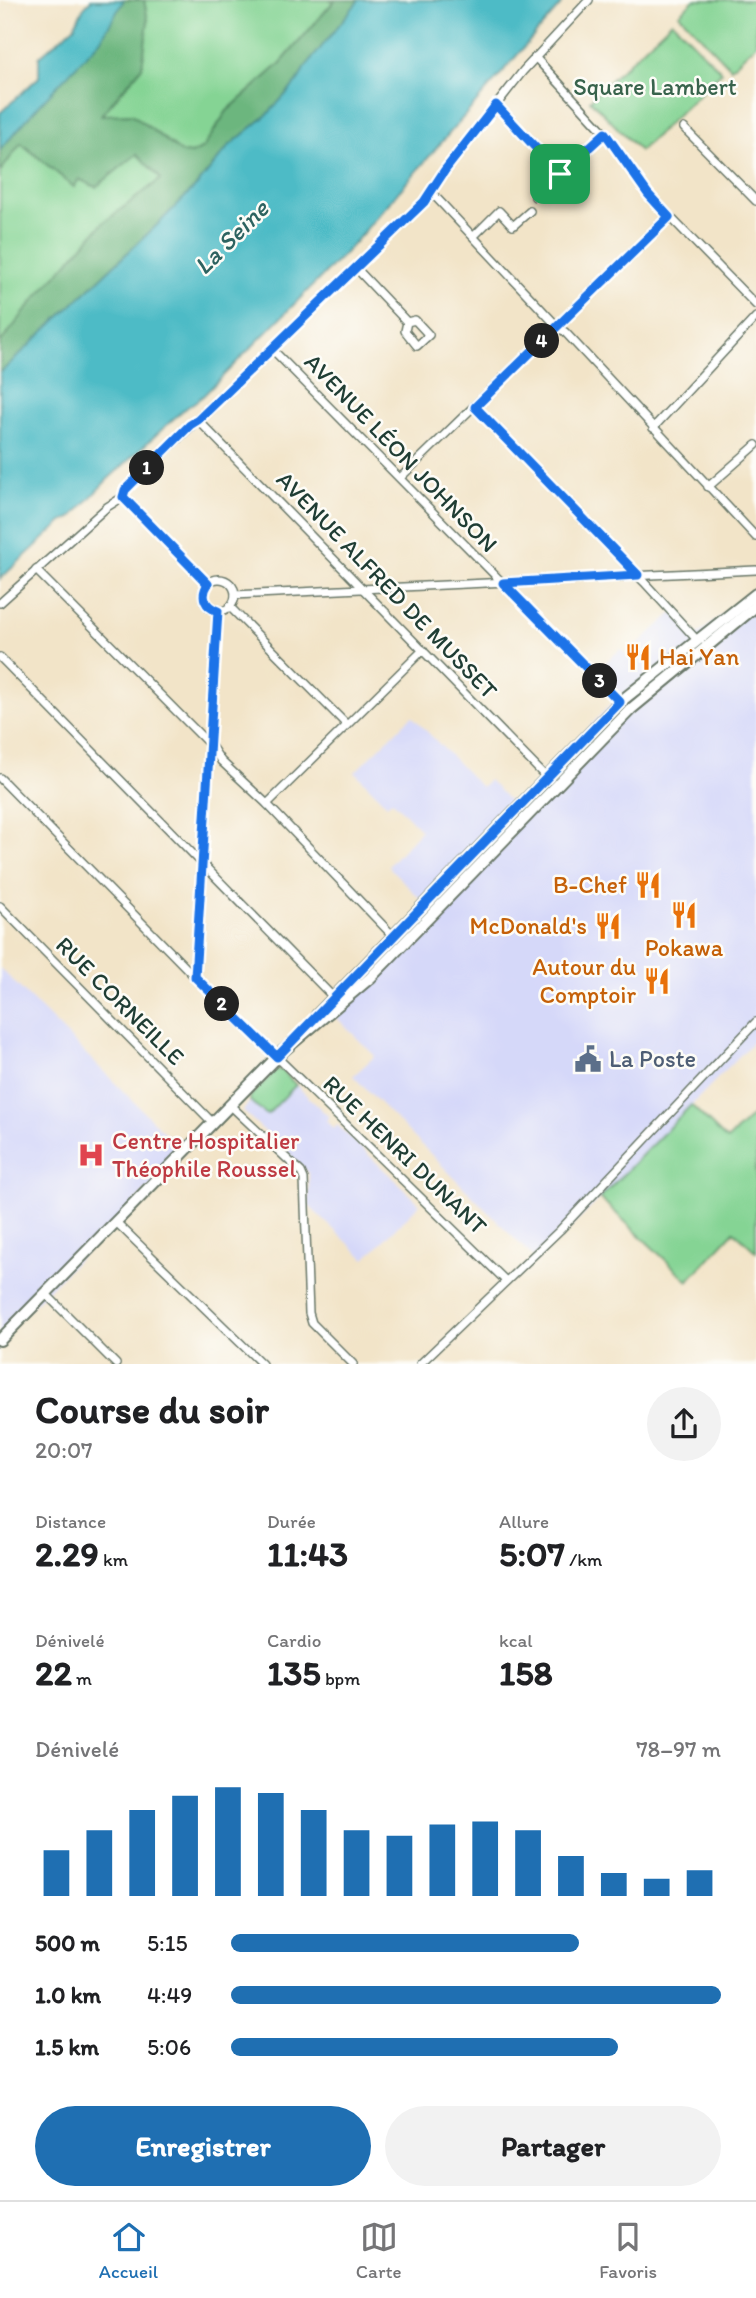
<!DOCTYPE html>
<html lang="fr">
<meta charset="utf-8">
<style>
body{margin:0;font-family:Itim,sans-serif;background:#f2f2f2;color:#202124;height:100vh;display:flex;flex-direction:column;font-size:26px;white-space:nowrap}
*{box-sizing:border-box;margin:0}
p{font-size:23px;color:#757577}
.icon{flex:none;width:38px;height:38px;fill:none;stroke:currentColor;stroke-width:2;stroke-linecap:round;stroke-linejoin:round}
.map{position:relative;height:1364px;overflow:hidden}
.drawer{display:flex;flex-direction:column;background:#fff;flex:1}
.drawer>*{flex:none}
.pin{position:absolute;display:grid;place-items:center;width:60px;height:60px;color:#fff;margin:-30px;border-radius:14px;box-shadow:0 4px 10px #0006}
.km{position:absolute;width:35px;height:35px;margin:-18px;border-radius:50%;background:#222;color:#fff;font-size:19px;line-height:35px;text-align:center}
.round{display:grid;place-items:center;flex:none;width:74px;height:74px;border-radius:37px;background:#f2f2f2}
.overview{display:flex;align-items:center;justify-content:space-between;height:119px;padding:0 35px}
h1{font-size:38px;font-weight:700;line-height:52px}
.metrics{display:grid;grid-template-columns:repeat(3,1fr);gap:10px;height:119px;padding:7px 35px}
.metrics div{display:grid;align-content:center}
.metrics b{font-size:35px;font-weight:700}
.metrics small{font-size:19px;font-weight:400}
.metrics p{font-size:19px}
.chart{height:196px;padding:14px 35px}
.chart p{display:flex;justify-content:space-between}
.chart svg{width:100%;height:126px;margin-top:7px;stroke:#1f6fb2;stroke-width:6}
.cta{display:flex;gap:14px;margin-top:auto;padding:14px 35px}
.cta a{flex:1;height:80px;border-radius:42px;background:#1f6fb2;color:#fff;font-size:28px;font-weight:700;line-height:80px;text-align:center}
.cta a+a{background:#f2f2f2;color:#202124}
ul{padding:0 35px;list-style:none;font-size:23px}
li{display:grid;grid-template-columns:112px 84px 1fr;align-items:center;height:52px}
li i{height:18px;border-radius:9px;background:#1f6fb2}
.menu{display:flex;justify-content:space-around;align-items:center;height:98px;border-top:2px solid #e0e0e0;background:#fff;font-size:19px;color:#757577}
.menu a{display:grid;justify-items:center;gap:4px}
.menu .selected{color:#1f6fb2}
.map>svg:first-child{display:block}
.built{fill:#d5d8f9}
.green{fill:#85d494;stroke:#528864;stroke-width:2}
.forest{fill:#6cb67e;stroke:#467a59;stroke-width:2}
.water{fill:#4dbbc6;stroke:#367c7d;stroke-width:2}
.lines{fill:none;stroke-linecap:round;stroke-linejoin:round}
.street-casing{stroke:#697768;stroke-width:10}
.primary-casing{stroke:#697768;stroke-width:14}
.street{stroke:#fff;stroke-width:7}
.primary{stroke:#fff;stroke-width:10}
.route-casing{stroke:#fff;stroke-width:14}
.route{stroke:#1a73e8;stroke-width:9}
.labels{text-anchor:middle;stroke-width:5;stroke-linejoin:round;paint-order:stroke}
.park-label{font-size:24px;fill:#38634c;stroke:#fdfcf7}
.street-label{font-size:24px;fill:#1f3d34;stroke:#fdfcf7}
.food-label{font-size:24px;fill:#c56008;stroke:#fdfcf7;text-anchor:end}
.service-label{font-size:24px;fill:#4e5e75;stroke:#fdfcf7;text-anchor:start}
.health-label{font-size:24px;fill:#be3a42;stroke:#fdfcf7;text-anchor:start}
.water-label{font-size:26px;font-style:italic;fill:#2d6360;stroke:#fdfcf7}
</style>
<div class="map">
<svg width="756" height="1364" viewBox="0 0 756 1364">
<rect width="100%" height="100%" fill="#fdfcf7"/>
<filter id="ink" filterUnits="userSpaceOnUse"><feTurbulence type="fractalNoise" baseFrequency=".0143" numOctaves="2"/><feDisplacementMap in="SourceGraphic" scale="14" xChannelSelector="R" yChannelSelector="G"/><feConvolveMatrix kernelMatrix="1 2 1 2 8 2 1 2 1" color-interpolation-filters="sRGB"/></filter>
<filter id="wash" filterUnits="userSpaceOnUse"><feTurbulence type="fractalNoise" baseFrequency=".00686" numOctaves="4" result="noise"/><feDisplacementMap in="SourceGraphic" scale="28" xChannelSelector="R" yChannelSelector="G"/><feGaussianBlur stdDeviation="1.57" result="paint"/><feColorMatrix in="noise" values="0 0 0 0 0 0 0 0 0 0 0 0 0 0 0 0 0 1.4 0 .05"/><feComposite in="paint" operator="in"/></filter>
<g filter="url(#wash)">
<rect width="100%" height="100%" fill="#f2e4c8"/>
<g class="built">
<polygon points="756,588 756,1039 566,1233 560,1230 535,1259 353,1076 375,1056 334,1015 428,907 388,866 421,830 392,800 387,805 355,772 412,716 481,787 489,780 515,807 621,693 597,670 621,649 626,655 673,613 696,636"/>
<polygon points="0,968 184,1152 0,1339"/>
<polygon points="296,1085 329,1117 326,1121 334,1129 337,1125 420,1204 365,1259 309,1206 309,1173 243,1111 250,1101 268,1114"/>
</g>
<g class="green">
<polygon points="144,0 335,0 280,64 227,111 203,148 192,154 182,153 132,114 101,116 142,67 148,21"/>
<polygon points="694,0 756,0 756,44 731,68 679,14"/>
<polygon points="672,21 722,72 640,151 590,100"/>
<polygon points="21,143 74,187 79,179 96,187 137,153 161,179 103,223 0,343 0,172"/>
<polygon points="276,1070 282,1070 296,1085 267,1115 250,1101 250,1096"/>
<polygon points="691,1105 727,1140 756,1112 756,1252 734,1231 688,1281 600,1198"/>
</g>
<polygon class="forest" points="124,0 144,0 148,21 142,67 101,115 132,114 182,153 192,154 203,148 227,111 280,64 335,0 359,0 304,69 298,81 268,114 229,146 198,184 157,225 0,373 0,343 36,298 103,223 161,179 137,154 96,187 79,179 74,187 21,143 0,172 0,150"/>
<g class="water">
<polygon points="91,0 124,0 100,41 41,103 0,150 0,113 39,77 39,57 74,27 84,7"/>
<polygon points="359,0 565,0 349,249 203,396 182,411 107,480 71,518 62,522 0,579 0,373 157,225 198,184 229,146 268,114 298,81 304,69"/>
</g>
</g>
<g filter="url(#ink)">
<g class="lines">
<defs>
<g id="street">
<polyline points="535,57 605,133 648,194 756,305"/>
<polyline points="496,105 560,174"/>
<polyline points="684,128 756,201"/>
<polyline points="431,192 557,326 565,332 756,537"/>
<polyline points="535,197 605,133"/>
<polyline points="474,236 499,211 513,226 530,211"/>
<polyline points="356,268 407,322"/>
<polygon points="415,320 429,335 417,346 405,331 407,322"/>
<polyline points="272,349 620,702"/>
<polyline points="475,407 644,582 697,640"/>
<polyline points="198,420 547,778"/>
<polyline points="653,428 756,317"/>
<polyline points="400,478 669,217"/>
<polyline points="708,487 756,445"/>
<polyline points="123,497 208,584"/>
<polyline points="36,570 211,746 221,761 267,804 394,937"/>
<circle cx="219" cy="595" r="16"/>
<polyline points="235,595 756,570"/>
<polyline points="0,603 107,507 123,497 125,490 424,202 445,170 523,71 589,0"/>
<polyline points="230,607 347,725"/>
<polyline points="0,657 333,997"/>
<polyline points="0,778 195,977 506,1281"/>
<polyline points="267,804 423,650"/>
<polyline points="0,906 213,1123"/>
<polyline points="195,977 218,611"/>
<polyline points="231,1106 301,1172 304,1179 309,1313 312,1323 353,1364"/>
<polyline points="116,1222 262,1364"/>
<polyline points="46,1294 116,1364"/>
<polyline points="420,1364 560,1230 756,1022"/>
</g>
<g id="primary">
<polyline points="317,1015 620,702 756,594"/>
<polyline points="0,1340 283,1051 370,978 631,709 756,606"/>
</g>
</defs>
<use href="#street" class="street-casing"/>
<use href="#primary" class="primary-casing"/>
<use href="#street" class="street"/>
<use href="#primary" class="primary"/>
</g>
</g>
<g class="lines" filter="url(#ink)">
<defs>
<path id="route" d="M 496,105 L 560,174 L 605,133 L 648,194 L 669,217 L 475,407 L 638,575 L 503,583 L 620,702 L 277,1057 L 195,977 L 218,611 C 205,607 200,596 208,584 L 123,497 L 125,490 L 190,425 L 198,420 L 424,202 L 445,170 Z"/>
</defs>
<use href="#route" class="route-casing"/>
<use href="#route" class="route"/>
</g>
<defs>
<symbol id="restaurant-bare" viewBox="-9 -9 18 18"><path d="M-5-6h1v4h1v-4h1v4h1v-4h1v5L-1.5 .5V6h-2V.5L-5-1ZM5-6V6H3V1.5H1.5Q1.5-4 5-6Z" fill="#e8710a" stroke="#fdfcf7" stroke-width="2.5" paint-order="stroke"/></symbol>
<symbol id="civic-bare" viewBox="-9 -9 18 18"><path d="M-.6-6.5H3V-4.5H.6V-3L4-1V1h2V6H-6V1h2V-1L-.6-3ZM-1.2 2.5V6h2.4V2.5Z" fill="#5c6f8a" stroke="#fdfcf7" stroke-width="2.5" paint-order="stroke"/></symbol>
<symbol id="hospital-bare" viewBox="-9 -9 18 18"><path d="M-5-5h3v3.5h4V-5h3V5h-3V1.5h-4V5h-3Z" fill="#e0444e" stroke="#fdfcf7" stroke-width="2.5" paint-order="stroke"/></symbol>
</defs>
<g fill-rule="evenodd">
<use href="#restaurant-bare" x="619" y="638" width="38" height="38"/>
<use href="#restaurant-bare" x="629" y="866" width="38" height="38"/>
<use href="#restaurant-bare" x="665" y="896" width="38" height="38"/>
<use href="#restaurant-bare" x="589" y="907" width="38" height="38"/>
<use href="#restaurant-bare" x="638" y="962" width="38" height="38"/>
<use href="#civic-bare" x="569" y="1040" width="38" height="38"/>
<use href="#hospital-bare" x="72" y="1136" width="38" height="38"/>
</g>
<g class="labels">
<g class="park-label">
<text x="655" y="95">Square Lambert</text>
</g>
<g class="street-label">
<text transform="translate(401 453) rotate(46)" y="8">AVENUE LÉON JOHNSON</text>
<text transform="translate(387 585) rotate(46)" y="8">AVENUE ALFRED DE MUSSET</text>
<text transform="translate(120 1001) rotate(45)" y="8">RUE CORNEILLE</text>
<text transform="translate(405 1155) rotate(44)" y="8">RUE HENRI DUNANT</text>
</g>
<g class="food-label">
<text x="659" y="665" text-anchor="start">Hai Yan</text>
<text x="627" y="893">B-Chef</text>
<text x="587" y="934">McDonald's</text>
<text x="684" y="956" text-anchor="middle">Pokawa</text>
<text x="636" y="975">Autour du<tspan x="636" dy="28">Comptoir</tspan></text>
</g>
<g class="service-label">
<text x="609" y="1067">La Poste</text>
</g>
<g class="health-label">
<text x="112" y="1149">Centre Hospitalier<tspan x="112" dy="28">Théophile Roussel</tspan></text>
</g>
<g class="water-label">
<text transform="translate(231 237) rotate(-45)" y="9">La Seine</text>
</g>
</g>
</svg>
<div class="pin" style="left:560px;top:174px;background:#1e9e55"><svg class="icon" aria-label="arrive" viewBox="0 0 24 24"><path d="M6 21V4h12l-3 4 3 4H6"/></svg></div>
<b class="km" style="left:147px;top:468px">1</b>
<b class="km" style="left:222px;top:1004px">2</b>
<b class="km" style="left:600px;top:681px">3</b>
<b class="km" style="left:542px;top:341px">4</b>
</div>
<section class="drawer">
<div class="overview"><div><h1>Course du soir</h1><p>20:07</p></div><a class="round"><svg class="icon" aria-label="share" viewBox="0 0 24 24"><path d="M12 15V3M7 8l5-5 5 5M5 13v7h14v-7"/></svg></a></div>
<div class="metrics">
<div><p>Distance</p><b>2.29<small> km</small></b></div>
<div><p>Durée</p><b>11:43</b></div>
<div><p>Allure</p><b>5:07<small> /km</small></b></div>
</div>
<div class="metrics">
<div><p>Dénivelé</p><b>22<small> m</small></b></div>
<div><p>Cardio</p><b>135<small> bpm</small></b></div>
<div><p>kcal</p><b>158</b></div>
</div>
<div class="chart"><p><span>Dénivelé</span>78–97 m</p>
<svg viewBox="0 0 160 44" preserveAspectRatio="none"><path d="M5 44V28M15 44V21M25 44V14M35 44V9M45 44V6M55 44V8M65 44V14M75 44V21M85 44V23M95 44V19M105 44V18M115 44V21M125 44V30M135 44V36M145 44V38M155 44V35"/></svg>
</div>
<ul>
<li><b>500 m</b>5:15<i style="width:71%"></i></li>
<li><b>1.0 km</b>4:49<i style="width:100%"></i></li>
<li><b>1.5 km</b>5:06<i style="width:79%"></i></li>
</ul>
<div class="cta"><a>Enregistrer</a><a>Partager</a></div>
</section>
<nav class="menu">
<a class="selected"><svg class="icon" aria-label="home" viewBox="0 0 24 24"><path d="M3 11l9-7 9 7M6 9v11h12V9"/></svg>Accueil</a>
<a><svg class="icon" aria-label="map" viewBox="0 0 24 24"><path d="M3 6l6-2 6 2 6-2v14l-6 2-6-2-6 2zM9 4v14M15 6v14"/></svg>Carte</a>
<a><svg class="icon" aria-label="saved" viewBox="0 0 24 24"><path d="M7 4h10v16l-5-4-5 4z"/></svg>Favoris</a>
</nav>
